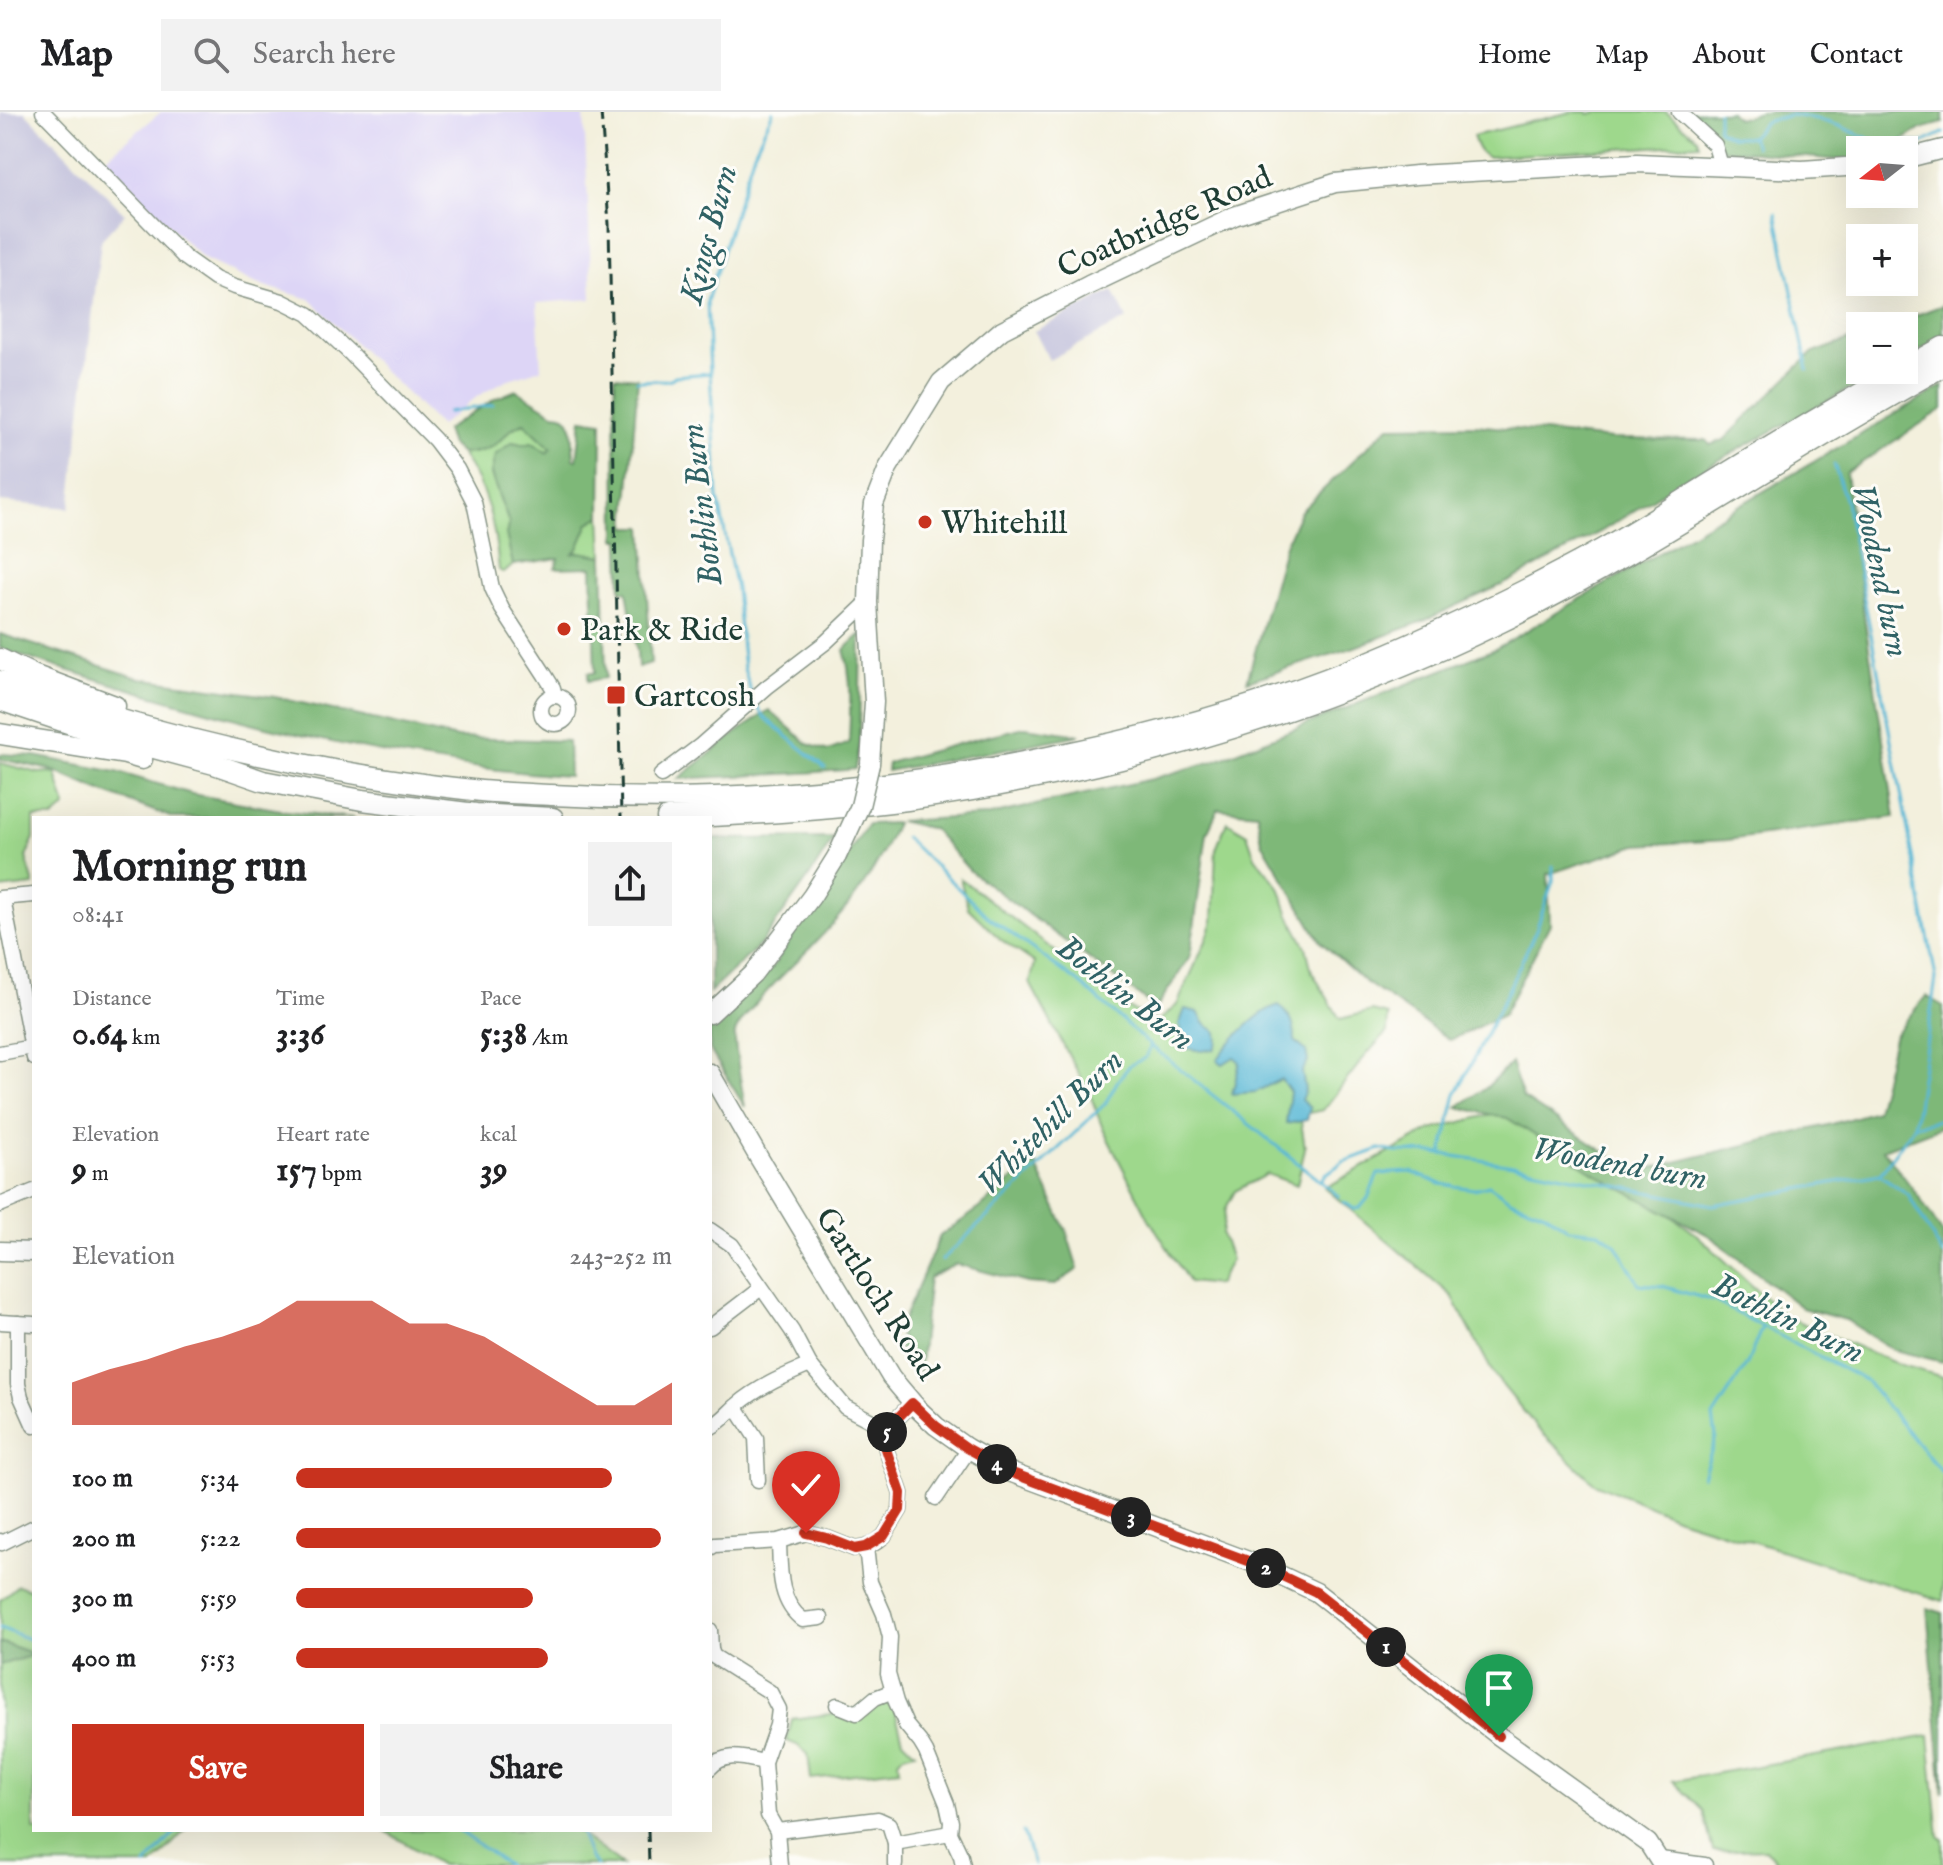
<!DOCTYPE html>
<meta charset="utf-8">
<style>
body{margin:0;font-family:"IM FELL English",serif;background:#f2f2f2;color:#202124;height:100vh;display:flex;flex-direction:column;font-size:30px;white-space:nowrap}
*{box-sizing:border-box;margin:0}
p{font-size:26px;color:#757577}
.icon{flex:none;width:44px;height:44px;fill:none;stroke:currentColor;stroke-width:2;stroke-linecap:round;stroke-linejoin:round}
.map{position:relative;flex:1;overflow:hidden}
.sheet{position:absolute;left:32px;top:704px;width:680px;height:1016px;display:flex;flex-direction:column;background:#fff;border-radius:0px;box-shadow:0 8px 32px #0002}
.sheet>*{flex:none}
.needle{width:52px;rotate:253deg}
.buttons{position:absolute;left:1846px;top:24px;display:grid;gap:16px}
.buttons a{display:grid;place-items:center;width:72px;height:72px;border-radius:0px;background:#fff;box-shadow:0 8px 32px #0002;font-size:40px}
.pin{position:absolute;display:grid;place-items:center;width:68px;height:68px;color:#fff;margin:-82px -34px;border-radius:50% 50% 50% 0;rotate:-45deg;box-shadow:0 0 8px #0007}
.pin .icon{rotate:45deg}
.km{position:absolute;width:40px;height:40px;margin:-20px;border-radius:50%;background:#222;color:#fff;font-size:22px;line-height:40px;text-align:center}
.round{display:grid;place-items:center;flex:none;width:84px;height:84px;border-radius:0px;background:#f2f2f2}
.head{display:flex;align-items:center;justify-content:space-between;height:136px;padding:0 40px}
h1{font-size:44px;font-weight:800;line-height:60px}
.figures{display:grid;grid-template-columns:repeat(3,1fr);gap:12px;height:136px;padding:8px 40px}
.figures div{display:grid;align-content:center}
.figures b{font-size:34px;font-weight:800}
.figures small{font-size:22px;font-weight:400}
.figures p{font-size:22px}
.chart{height:224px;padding:16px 40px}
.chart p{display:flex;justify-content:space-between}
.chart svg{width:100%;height:144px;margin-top:8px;fill:#c8321e;opacity:.7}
.button{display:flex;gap:16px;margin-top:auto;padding:16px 40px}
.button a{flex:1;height:92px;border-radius:0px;background:#c8321e;color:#fff;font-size:32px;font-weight:800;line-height:92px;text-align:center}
.button a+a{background:#f2f2f2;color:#202124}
ul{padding:0 40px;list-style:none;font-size:26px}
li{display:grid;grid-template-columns:128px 96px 1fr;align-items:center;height:60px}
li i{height:20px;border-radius:10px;background:#c8321e}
header{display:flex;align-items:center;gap:48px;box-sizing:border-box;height:112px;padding:0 40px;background:#fff;border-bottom:2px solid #e0e0e0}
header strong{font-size:38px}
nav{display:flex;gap:44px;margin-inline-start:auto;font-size:28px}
.search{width:560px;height:72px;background:#f2f2f2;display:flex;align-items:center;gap:20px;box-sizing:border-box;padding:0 28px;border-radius:0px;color:#757577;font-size:30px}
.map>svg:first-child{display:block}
.built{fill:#ddd5f6}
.industrial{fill:#c2c1dc}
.green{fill:#9ed88c;stroke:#5e8a60;stroke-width:2}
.forest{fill:#7eb878;stroke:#4e7a56;stroke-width:2}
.water{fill:#58b8d6;stroke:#3c7a85;stroke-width:2}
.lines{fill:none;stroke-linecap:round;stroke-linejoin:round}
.stream{stroke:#58b8d6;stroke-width:3}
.minor-casing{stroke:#899688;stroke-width:17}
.major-casing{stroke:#899688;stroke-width:21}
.highway-casing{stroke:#899688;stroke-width:23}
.minor{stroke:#fff;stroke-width:14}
.major{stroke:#fff;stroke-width:18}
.highway{stroke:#fff;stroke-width:20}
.rail{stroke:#1f3d34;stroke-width:3;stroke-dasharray:12 6;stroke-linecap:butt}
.major-bridge-casing{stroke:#899688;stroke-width:21;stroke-linecap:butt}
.major-bridge{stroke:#fff;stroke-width:18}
.route-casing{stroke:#fff;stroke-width:16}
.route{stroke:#c8321e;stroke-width:10}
.poi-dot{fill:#c8321e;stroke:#fdfcf7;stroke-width:3}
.labels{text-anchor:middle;stroke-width:6;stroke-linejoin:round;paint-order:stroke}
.street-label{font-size:32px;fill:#1f3d34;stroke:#fdfcf7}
.poi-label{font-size:32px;fill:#1f3d34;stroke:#fdfcf7;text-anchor:start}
.water-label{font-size:34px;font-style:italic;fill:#306265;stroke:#fdfcf7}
</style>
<header>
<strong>Map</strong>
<div class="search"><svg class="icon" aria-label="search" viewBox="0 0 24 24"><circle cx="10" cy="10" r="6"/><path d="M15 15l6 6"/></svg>Search here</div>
<nav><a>Home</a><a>Map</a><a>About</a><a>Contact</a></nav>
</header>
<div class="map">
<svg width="1943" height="1753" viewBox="0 0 1943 1753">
<rect width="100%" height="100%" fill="#fdfcf7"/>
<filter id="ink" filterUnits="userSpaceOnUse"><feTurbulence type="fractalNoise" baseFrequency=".0125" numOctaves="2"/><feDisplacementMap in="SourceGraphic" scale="16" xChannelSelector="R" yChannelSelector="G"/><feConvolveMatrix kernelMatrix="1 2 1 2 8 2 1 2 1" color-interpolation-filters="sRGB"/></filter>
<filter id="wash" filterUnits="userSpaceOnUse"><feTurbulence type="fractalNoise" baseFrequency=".006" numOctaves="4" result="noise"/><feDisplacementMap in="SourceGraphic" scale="32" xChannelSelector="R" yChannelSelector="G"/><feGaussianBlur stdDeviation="1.8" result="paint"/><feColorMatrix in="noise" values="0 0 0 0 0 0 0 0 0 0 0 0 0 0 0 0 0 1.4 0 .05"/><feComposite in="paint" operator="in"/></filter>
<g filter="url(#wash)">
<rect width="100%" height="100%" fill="#f3f0dd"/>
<polygon class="built" points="161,0 584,0 592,187 537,191 541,257 506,268 478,284 440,314 310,187 257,172 204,147 102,49"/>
<g class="industrial">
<polygon points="0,0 25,0 125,102 101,128 70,396 0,390"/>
<polygon points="1113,179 1127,207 1049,248 1034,219"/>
</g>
<g class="green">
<path d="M 1571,0 L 1587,0 L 1589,2 L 1596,0 L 1666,0 L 1697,26 L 1699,32 L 1487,45 C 1478,40 1476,33 1473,24 Z"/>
<path d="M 525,311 L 551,336 L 547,341 L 533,331 L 523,332 L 512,330 L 491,363 L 509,411 L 513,453 L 504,461 L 499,458 C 495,414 488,378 461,342 C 474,341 488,339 498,330 C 509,320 510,316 525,311 Z"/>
<polygon points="601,404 603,444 588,441 569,444 589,411"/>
<polygon points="0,651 39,661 50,660 56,662 66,695 53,706 34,706 34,726 26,745 34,773 0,777"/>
<polygon points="1227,710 1247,722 1255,745 1279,775 1289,803 1306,835 1312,860 1340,907 1372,899 1388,903 1387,920 1367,942 1323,998 1300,1003 1305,1036 1297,1073 1267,1062 1235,1079 1226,1096 1222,1122 1231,1148 1217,1173 1189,1170 1149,1107 1103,1017 1091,985 1030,871 1035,851 1000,827 968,796 960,766 1130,897 1159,909 1177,893 1205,831 1213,809 1216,737"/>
<polygon points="1508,998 1570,1030 1696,1122 1785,1204 1895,1251 1943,1265 1943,1489 1678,1406 1594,1371 1539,1318 1494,1263 1452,1184 1325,1076 1431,1018"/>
<polygon points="18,1473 34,1479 34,1718 185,1718 153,1753 0,1753 0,1488"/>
<polygon points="892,1589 903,1628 915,1640 903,1643 898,1649 899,1657 811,1667 808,1642 797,1633 787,1629 792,1607 839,1601 866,1603 881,1590"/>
<polygon points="1929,1624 1939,1724 1943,1728 1943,1753 1779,1753 1766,1737 1713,1739 1703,1699 1673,1669"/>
<polygon points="384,1718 575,1718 622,1753 441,1753"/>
</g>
<g class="forest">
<polygon points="1688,0 1730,0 1737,7 1760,0 1943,0 1943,11 1921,17 1887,38 1860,38 1860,50 1722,37"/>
<polygon points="1943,193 1943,226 1904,247 1904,214 1887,214"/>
<polygon points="1860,224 1860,258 1884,258 1679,370 1602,419 1508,470 1421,510 1352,536 1247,569 1284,435 1300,400 1389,314 1475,313 1611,327 1706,328 1710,333 1724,328 1811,242"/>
<polygon points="615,264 638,266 626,415 643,415 651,551 638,555 637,540 627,479 621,479 620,427 616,427"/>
<polygon points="1943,274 1943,297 1846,361 1865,511 1895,705 1727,728 1637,733 1548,762 1550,812 1503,903 1450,928 1364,869 1321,830 1262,730 1257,701 1218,697 1207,721 1190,845 1156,896 970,759 933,717 899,709 986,704 1152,667 1214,649 1495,537"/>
<path d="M 516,278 L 554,301 L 562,302 L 568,307 L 572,315 L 574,347 L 577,347 L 582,307 L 602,310 L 601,404 L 589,411 L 578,437 L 572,442 L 579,440 L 603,444 L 606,566 L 588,569 L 588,561 L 595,561 L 592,455 L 555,456 L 559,446 L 513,453 L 506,422 L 509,411 L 491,362 L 495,343 L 512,330 L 523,332 L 533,331 L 547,341 L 551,336 L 524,311 C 508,317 510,320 498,330 C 488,339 474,341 461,342 L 451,333 L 446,318 L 495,287 Z"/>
<path d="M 0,522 L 139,566 L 275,585 L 457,626 L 568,629 L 569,664 C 376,653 189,597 6,539 L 0,536 Z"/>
<path d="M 861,522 L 859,631 L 855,657 C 796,663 737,663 678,667 L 735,622 L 769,598 L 808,632 L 828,639 L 849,631 C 850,601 853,567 844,538 Z"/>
<polygon points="1025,615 1080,623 887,659 888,651 987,624"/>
<polygon points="0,642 35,644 117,660 192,682 286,699 354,706 173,706 103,680 51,658 0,647"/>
<path d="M 896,711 C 877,760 849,796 813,833 C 796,850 741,902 735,921 C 733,930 743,982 745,995 L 710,938 L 710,913 L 769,860 L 868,712 Z"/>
<polygon points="834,726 809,765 760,833 710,880 710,727"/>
<polygon points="1926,884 1943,894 1943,1014 1883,1037 1919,1085 1943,1122 1943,1250 1894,1238 1846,1208 1802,1196 1710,1124 1614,1073 1507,1006 1457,995 1486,976 1511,951 1523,986 1635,1060 1832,1012 1876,999 1895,922"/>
<polygon points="1034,1049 1066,1118 1078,1157 1055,1173 1028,1171 956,1152 929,1166 919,1260 898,1235 903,1208 940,1124 980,1096"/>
<polygon points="1927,1496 1943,1501 1943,1681"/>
<polygon points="3,1531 34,1542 34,1543 0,1553 0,1532"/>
</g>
<g class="water">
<path d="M 1279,893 C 1291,904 1295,913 1295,929 L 1306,939 L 1308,949 L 1302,960 L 1305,978 L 1301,988 L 1310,996 L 1307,1008 L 1286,1012 L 1290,980 L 1281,967 L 1256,980 L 1232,982 L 1240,950 L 1234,945 L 1223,952 L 1217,948 C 1230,929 1258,899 1279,893 Z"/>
<polygon points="1185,897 1198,900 1205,912 1217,920 1218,930 1215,937 1202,939 1185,936 1179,913"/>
</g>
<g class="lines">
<g class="stream">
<polyline points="1718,0 1718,18 1733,25 1751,25 1755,35"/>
<polyline points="1751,25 1765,10 1791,3 1817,7 1839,14 1874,29 1922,31 1943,21"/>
<polyline points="1776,101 1808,258"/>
<polyline points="710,261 707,189 754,40 773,0"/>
<polyline points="637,269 670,268 675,264 710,261 718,386 736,477 744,556 752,584"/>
<polyline points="448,300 493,293"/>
<polyline points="755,591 764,605 825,656"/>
<polyline points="905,725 987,804 1082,873 1151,934 1333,1079 1339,1085"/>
<polyline points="1915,1013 1943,1007"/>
<polyline points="1442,1042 1456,982 1506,883 1536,818 1553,769 1553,754"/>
<polyline points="1880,1063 1908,1082 1943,1143"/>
<polyline points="1321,1069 1326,1062 1343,1050 1380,1037 1395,1040 1434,1041 1513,1053 1713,1093 1880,1062 1914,1014 1936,866 1846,390 1834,352"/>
<polyline points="1344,1090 1354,1097 1360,1096 1368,1086 1378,1062 1411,1060 1441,1072 1474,1077 1489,1073 1510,1088 1545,1101 1569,1117 1599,1120 1616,1132 1639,1172 1662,1174 1714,1189 1866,1269 1943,1362"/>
<polyline points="942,1148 1105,992 1117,970 1130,953 1145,946 1151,934"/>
<polyline points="1703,1364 1716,1325 1713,1305 1747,1252 1762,1215"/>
<polyline points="0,1516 34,1529"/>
<polyline points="458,1718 507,1753"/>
<polyline points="583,1718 581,1722 590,1746 597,1753"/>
<polyline points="1023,1720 1034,1753"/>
<polyline points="146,1753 177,1718"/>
</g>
</g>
</g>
<g filter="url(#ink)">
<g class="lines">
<defs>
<g id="minor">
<polyline points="43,0 184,145 215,167 234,175 282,189 308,202 350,241 435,328 457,357 474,390 492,476 502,497 545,563 553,576 555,584"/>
<polyline points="1679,0 1715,33 1721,54"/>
<circle cx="555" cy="598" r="14"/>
<polyline points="661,663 701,633 767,575 826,530 868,490"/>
<polyline points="0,786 34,783"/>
<polyline points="3,787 34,946"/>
<polyline points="0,941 32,935"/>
<polyline points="0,1093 34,1079"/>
<polyline points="710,1118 732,1133 792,1219 810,1253 845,1295 887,1317"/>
<polyline points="0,1210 34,1212"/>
<polyline points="18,1211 18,1272 21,1285 34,1314"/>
<polyline points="710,1215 761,1176"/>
<polyline points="736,1295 756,1326 758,1368"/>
<path d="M 711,1315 C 722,1309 727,1302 736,1294 C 758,1275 784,1264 810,1253"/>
<polyline points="936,1386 969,1337"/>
<polyline points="0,1429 2,1431 34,1415"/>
<path d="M 779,1429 C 780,1456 778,1490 803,1508 L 821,1506"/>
<polyline points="866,1435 870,1470 884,1502 890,1525 888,1562 896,1590 906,1613 920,1630 926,1640 947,1692 951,1710 950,1721 961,1744 963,1753"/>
<polyline points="710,1436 715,1433 779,1429 806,1421 827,1426 855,1437 866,1435 875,1431 884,1424 900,1398 901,1381 886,1337 887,1317 912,1291"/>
<polyline points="710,1518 711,1537 713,1544 770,1580 779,1597 777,1613 764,1650 768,1703 777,1719 780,1753"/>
<polyline points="837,1593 857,1601 875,1586 893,1579"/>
<path d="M 710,1656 C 724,1639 745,1646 764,1650"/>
<polyline points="777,1719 878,1707 889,1712 895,1731 895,1753"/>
<polyline points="895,1731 950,1721"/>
<polyline points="1660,1747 1705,1753"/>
</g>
<g id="major">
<polyline points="1904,47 1943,37"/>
<polyline points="870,652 874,590 868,490 870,428 874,392 888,356 941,270 1002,218 1089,173 1234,104 1335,71 1416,63 1637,51 1802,58 1860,54"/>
<polyline points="710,902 753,862 812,784 837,744"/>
<polyline points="710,961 759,1046 891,1265 918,1297 936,1314 967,1336 1012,1361 1259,1453 1316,1480 1499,1624 1648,1731 1662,1753"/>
<polyline points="0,1139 34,1140"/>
</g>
<g id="highway">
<polyline points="1904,257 1943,235"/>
<polyline points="0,547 33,563 115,594"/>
<path d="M 0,569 C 156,624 316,662 481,679 C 504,681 528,682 551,683 C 720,692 888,679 1053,644 C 1168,621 1282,588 1390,541 C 1461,510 1531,477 1599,439 C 1637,418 1674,394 1711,371 C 1774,332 1837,294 1902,258"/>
<polyline points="0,588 98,621 214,652 263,669 362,688 476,702 553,706"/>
<polyline points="0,622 125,642 142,647"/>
<path d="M 667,706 C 747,703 828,698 907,688 C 1112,660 1314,601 1501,510 C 1613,456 1717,388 1823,324 C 1863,300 1903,277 1943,254"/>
</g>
</defs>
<use href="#minor" class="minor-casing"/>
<use href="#major" class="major-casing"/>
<use href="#highway" class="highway-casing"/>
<use href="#minor" class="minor"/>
<use href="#major" class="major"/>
<use href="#highway" class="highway"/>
<g class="rail">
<polyline points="601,0 609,112 621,706"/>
<polyline points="648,1718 649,1753"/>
</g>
<defs>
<polyline id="major-bridge" points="837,744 860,694 870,652"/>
</defs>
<use href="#major-bridge" class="major-bridge-casing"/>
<use href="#major-bridge" class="major-bridge"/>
</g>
</g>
<g class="lines" filter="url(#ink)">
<defs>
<polyline id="route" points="806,1421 827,1426 855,1437 866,1435 884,1424 900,1398 901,1381 886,1337 887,1317 912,1291 936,1314 967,1336 1012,1361 1259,1453 1316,1480 1499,1624"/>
</defs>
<use href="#route" class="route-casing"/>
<use href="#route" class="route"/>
</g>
<g class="poi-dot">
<circle cx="925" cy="410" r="8"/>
<circle cx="564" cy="517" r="8"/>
<rect x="606" y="573" width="20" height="20" rx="4"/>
</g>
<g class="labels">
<g class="street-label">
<text transform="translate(1164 109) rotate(-24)" y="11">Coatbridge Road</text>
<text transform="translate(878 1181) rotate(57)" y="11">Gartloch Road</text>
</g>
<g class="poi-label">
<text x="941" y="421">Whitehill</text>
<text x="580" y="528">Park &amp; Ride</text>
<text x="634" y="594">Gartcosh</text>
</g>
<g class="water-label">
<text transform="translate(707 122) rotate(-75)" y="12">Kings Burn</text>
<text transform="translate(700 393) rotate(-97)" y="12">Bothlin Burn</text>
<text transform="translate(1882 458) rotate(78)" y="12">Woodend burn</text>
<text transform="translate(1126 880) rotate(38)" y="12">Bothlin Burn</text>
<text transform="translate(1049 1009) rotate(-45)" y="12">Whitehill Burn</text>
<text transform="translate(1620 1050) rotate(10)" y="12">Woodend burn</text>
<text transform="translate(1789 1205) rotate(26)" y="12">Bothlin Burn</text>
</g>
</g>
</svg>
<div class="buttons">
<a><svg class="needle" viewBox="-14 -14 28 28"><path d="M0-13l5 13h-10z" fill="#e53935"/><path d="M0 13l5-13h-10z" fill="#757577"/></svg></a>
<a>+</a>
<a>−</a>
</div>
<div class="pin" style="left:1499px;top:1624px;background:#1e9e55"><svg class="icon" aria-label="arrive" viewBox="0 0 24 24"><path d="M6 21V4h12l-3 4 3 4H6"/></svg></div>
<div class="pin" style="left:806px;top:1421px;background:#d93025"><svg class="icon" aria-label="check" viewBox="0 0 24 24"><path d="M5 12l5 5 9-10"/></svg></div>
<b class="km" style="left:1386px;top:1535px">1</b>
<b class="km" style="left:1266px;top:1456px">2</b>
<b class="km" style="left:1131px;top:1405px">3</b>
<b class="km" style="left:997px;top:1352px">4</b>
<b class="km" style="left:887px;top:1320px">5</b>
<section class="sheet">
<div class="head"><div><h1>Morning run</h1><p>08:41</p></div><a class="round"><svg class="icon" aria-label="share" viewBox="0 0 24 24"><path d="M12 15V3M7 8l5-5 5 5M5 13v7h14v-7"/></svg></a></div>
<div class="figures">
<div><p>Distance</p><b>0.64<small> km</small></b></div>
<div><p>Time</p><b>3:36</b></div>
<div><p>Pace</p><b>5:38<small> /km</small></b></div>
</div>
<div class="figures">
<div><p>Elevation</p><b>9<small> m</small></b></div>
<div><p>Heart rate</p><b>157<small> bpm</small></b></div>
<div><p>kcal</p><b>39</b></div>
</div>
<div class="chart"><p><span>Elevation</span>243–252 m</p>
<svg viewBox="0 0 160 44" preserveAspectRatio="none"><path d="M0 44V31L10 27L20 24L30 20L40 17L50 13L60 6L70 6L80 6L90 13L100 13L110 17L120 24L130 31L140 38L150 38L160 31V44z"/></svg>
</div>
<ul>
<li><b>100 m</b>5:34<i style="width:84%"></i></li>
<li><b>200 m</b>5:22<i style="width:97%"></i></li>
<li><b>300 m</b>5:59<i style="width:63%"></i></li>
<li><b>400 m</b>5:53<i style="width:67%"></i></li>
</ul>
<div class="button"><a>Save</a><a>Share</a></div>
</section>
</div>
